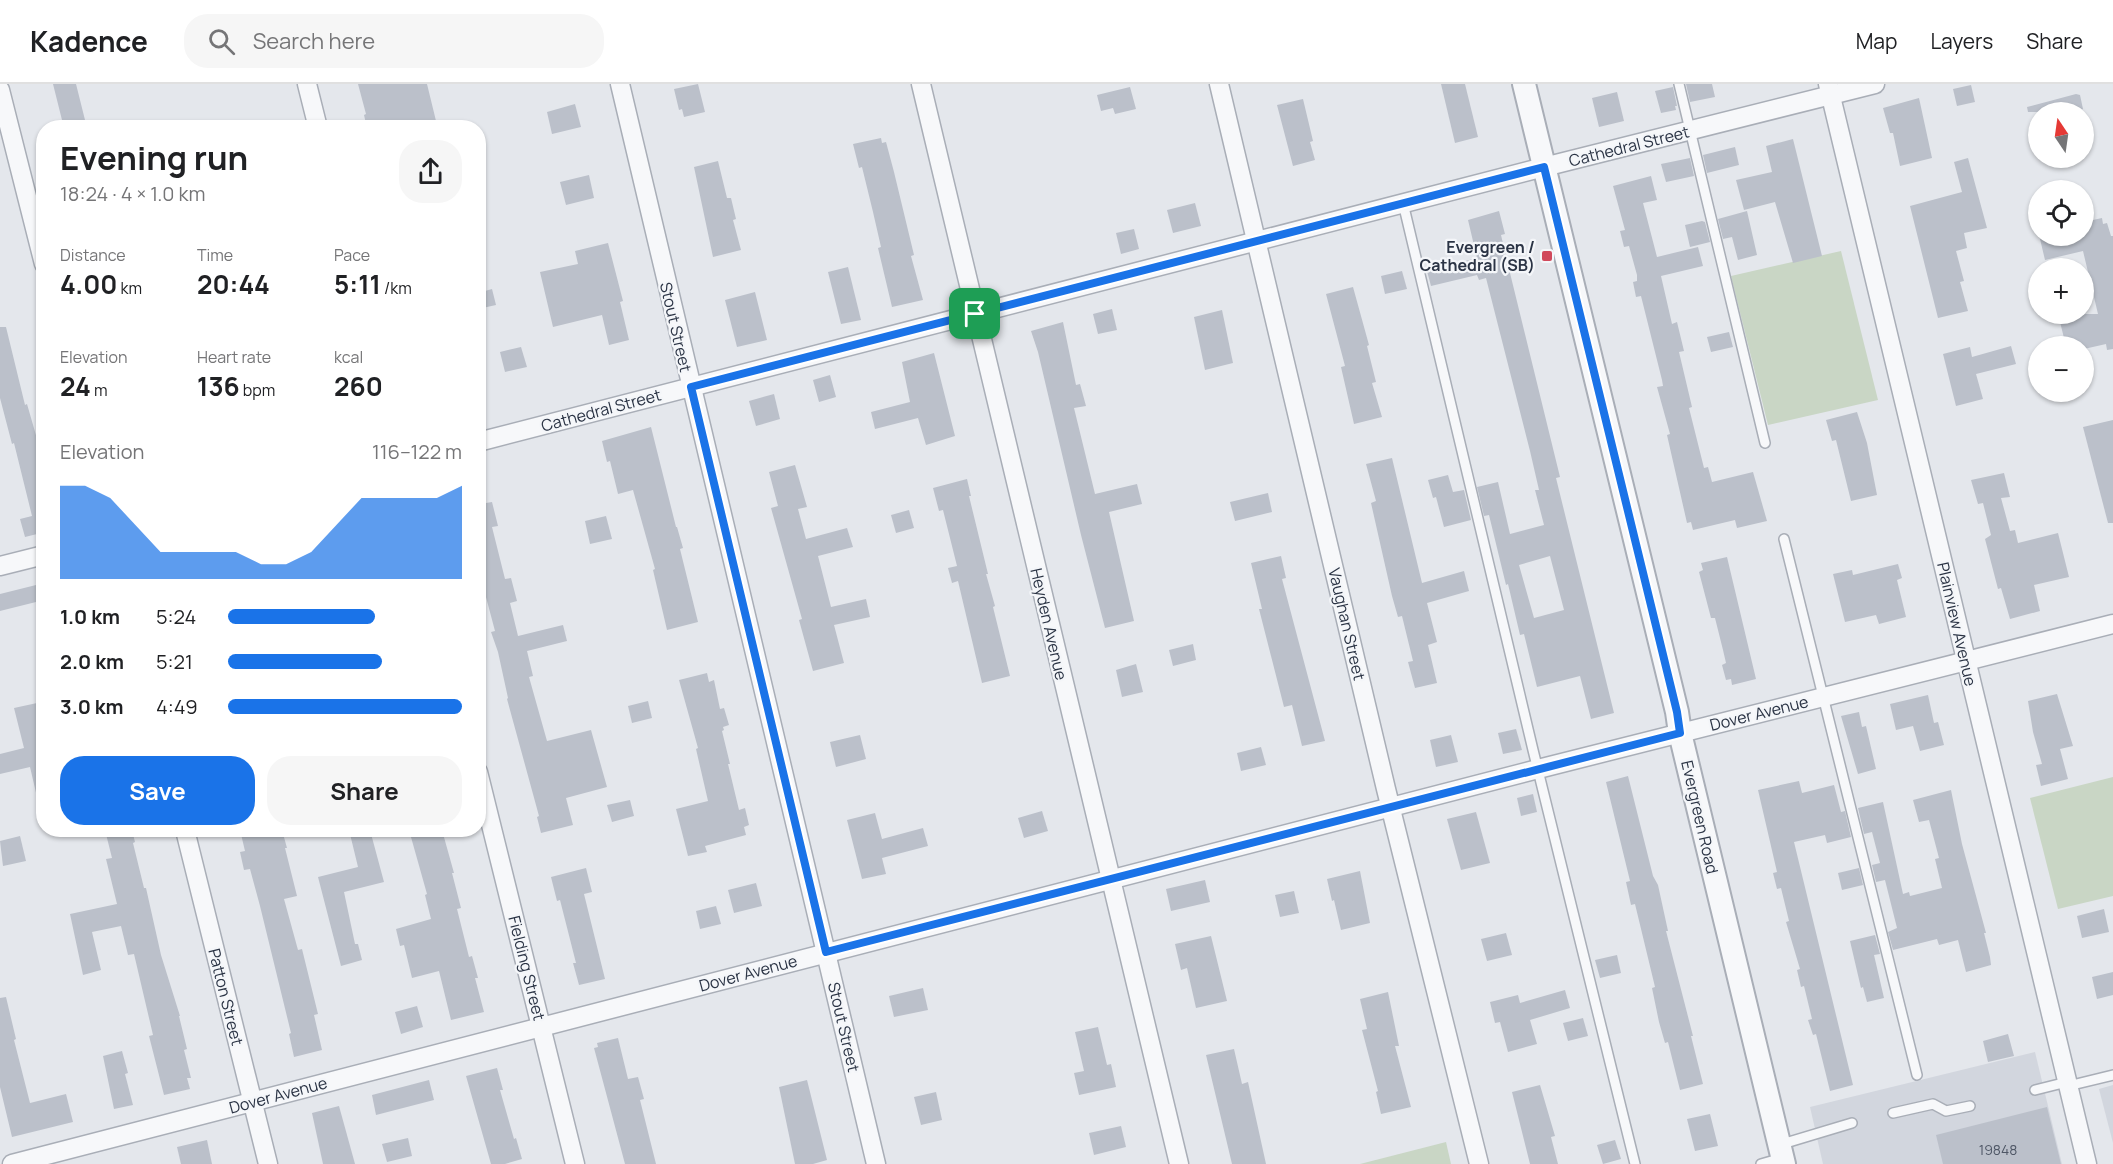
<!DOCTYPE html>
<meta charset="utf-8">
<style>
body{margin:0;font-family:Manrope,sans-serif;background:#f6f6f6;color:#202124;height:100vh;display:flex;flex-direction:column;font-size:22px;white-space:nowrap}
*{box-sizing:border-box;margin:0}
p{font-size:20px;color:#757577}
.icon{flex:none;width:33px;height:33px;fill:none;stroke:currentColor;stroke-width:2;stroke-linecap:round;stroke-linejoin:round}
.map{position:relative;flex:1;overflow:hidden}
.side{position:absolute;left:36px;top:36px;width:450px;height:717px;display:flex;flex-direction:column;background:#fff;border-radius:24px;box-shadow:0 2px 4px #0004}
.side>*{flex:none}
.needle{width:39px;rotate:347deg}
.controls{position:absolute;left:2028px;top:18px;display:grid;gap:12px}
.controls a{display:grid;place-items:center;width:66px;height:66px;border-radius:50%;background:#fff;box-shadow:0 2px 4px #0004;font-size:30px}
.pin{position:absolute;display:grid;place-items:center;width:51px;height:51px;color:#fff;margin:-26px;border-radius:12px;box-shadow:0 3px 9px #0006}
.round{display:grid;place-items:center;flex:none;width:63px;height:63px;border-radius:24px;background:#f6f6f6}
.head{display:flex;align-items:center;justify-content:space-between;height:102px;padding:0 24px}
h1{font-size:33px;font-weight:700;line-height:45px}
.figures{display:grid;grid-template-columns:repeat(3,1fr);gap:9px;height:102px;padding:6px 24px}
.figures div{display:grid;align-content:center}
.figures b{font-size:26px;font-weight:700}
.figures small{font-size:16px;font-weight:400}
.figures p{font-size:16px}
.chart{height:168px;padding:12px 24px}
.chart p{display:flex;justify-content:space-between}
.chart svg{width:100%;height:108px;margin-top:6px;fill:#1a73e8;opacity:.7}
.cta{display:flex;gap:12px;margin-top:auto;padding:12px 24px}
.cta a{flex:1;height:69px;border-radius:24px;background:#1a73e8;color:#fff;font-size:24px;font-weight:700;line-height:69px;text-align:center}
.cta a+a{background:#f6f6f6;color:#202124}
ul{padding:0 24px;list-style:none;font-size:20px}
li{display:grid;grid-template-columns:96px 72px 1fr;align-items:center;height:45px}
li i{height:15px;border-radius:8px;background:#1a73e8}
header{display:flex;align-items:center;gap:36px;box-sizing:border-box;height:84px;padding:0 30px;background:#fff;border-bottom:2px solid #e0e0e0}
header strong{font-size:28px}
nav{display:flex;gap:33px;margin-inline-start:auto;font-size:21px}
.search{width:420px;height:54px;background:#f6f6f6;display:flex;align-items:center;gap:15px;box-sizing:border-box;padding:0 21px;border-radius:24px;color:#757577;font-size:22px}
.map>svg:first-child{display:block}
.built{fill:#d2d6de}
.green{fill:#c9d6c5}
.building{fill:#bbc0ca;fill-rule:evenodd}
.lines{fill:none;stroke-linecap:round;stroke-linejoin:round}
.service-casing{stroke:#a9aeb7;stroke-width:12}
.minor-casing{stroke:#a9aeb7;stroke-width:21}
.tertiary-casing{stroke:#a9aeb7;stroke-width:26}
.service{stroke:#f7f8fa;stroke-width:9}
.minor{stroke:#f7f8fa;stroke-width:18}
.tertiary{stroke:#f7f8fa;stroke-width:22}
.route-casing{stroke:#fff;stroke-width:12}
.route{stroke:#1a73e8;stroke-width:8}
.poi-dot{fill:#d1495b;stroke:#f4f6f9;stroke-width:2}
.labels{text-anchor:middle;stroke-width:4.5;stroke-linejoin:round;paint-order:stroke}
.number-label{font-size:14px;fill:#4f5766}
.street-label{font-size:16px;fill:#2b3445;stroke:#f4f6f9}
.poi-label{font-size:16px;font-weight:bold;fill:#2b3445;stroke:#f4f6f9;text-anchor:end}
</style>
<header>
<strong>Kadence</strong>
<div class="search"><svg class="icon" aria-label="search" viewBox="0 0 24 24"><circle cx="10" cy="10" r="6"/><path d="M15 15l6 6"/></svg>Search here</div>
<nav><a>Map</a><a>Layers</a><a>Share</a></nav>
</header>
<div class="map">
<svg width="2113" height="1080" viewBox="0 0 2113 1080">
<rect width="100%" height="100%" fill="#e4e7ec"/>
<g class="built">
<polygon points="2035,968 2062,1080 1823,1080 1810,1023"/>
<polygon points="2113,1001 2113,1059 2099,1005"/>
</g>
<g class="green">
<polygon points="1841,167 1878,316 1768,341 1731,192"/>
<polygon points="2113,693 2113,812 2058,825 2030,714"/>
<polygon points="1446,1058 1451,1080 1360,1080"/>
</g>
<g class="building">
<polygon points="53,0 76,0 87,44 64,44"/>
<polygon points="358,0 427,0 437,41 426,44 417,44 416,40 400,44 367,44 364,31 366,30"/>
<polygon points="698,0 705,28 684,33 682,25 679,26 674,5"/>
<polygon points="1441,0 1465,0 1478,53 1455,59"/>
<polygon points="1686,0 1712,0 1715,13 1690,18"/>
<polygon points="1971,1 1975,18 1957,22 1953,5"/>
<polygon points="1130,3 1136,25 1115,30 1113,24 1101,27 1097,11"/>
<polygon points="1673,3 1677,22 1675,22 1676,26 1661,29 1655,7"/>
<polygon points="1617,8 1624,37 1599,43 1592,14"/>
<polygon points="2076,10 2080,11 2083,25 2080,26 2080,28 2028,28 2027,23"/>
<polygon points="1919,14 1932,74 1900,82 1893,49 1890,49 1883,24"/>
<polygon points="1303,15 1313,57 1310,58 1315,76 1293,82 1277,21"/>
<polygon points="575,20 581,43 552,50 547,28"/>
<polygon points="881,54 882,59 886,58 894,88 914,171 911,172 923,216 892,223 878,164 881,163 873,128 862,83 859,84 853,60"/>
<polygon points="1793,55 1822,172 1793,179 1775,118 1744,126 1736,96 1772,88 1766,62"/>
<polygon points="1735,63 1739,81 1707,89 1703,71"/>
<polygon points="1690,74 1694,92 1666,98 1661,80"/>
<polygon points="1968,74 1987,144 1964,149 1967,164 1956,167 1964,197 1960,198 1968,227 1938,234 1910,122 1962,108 1954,78"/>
<polygon points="718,77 727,114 731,114 736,135 733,136 741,166 713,173 694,83"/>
<polygon points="589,91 594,114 566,121 560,98"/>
<polygon points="1651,92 1657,116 1643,119 1657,173 1698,163 1703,182 1661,192 1672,240 1677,238 1684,267 1679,268 1692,323 1689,324 1704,384 1708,383 1712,398 1753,388 1767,437 1737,444 1735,436 1693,446 1691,438 1687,439 1667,351 1670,350 1657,303 1663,302 1662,296 1641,212 1636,213 1633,198 1637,197 1637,191 1629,162 1624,163 1620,147 1625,146 1613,102"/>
<polygon points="1195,119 1201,142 1173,149 1167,126"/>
<path d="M 1499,127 L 1505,150 L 1501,151 L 1510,189 L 1560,393 L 1556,394 L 1614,629 L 1591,635 L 1580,592 L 1537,603 L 1524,550 L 1520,551 L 1508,500 L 1506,501 L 1489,431 L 1484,432 L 1477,403 L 1498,398 L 1510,450 L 1544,441 L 1535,406 L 1539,406 L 1530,367 L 1486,194 L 1479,196 L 1477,191 L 1431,202 L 1427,187 L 1477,174 L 1468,136 ZM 1550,472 L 1564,526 L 1534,534 L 1519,481 Z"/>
<polygon points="1747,127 1757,171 1738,176 1732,153 1723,155 1718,135"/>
<polygon points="2102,134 2103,140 2107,139 2111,152 2113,152 2113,265 2107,266 2106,260 2084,265 2084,262 2066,262 2058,230 2098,230 2083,167 2045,176 2040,155 2054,152 2084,152 2084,138"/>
<polygon points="1702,137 1705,138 1710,158 1690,163 1685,141"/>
<polygon points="1134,145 1139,165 1121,170 1116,149"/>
<polygon points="608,159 623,217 620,218 629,256 609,261 602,231 553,243 540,188 578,180 575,167"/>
<polygon points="848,183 861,236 841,240 828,188"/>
<polygon points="1402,187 1407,205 1385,210 1381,192"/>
<polygon points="1353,203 1369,261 1367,262 1376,298 1372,299 1382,333 1354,340 1341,283 1345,282 1326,210"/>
<polygon points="492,205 496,221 478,225 478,209"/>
<polygon points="755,208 767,256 737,263 725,216"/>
<polygon points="1112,225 1117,246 1098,250 1093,230"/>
<polygon points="1222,226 1233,279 1205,286 1194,233"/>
<polygon points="1063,238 1076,301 1080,300 1086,322 1074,324 1095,410 1137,400 1142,420 1109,428 1134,537 1105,544 1081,451 1038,268 1031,247"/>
<polygon points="0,243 6,243 25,321 27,320 44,379 44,454 38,454 37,450 25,453 20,435 32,432 14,359 12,360 0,314"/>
<polygon points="1729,248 1733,263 1711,268 1707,253"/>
<polygon points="2011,262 2016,280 1976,290 1983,315 1956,322 1943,270 1970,263 1972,273"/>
<polygon points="521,263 527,283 505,288 500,268"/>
<polygon points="934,269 955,352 926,361 918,334 875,345 871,328 910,318 902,278"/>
<polygon points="830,291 836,313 819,318 813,296"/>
<polygon points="774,310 780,335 756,342 749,317"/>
<polygon points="1857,328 1867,359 1877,411 1851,417 1836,356 1832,357 1826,336"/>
<polygon points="2113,336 2113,439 2108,439 2083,343"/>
<polygon points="651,343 676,443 677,443 683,464 680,465 698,538 667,546 653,486 655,485 633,406 618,410 610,377 607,378 602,357"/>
<polygon points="1392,374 1422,499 1464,487 1469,507 1427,519 1437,558 1428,561 1437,599 1415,604 1408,578 1413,577 1402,532 1398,533 1392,512 1371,419 1376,417 1366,380"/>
<polygon points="795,381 807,423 798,425 806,455 847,444 853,463 818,472 831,523 866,515 870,533 834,541 844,579 813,587 799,536 802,535 771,424 778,422 769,388"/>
<polygon points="2004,389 2010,413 2001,414 2010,447 2015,446 2018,459 2058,449 2069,493 2034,501 2040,527 2010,535 2001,504 1998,505 1985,455 1991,451 1983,419 1978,420 1971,396"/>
<polygon points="1448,391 1453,408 1464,406 1471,436 1444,443 1436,413 1433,414 1428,396"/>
<polygon points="967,395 971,412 969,412 988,490 986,490 995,522 993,523 1010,592 982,599 958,497 952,499 948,484 957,482 943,426 939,427 933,404"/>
<polygon points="1268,409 1272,428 1235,437 1230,418"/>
<polygon points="484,413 486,419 492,418 498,442 492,443 505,495 511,494 517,517 510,519 518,552 563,541 567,557 527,567 533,592 529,593 547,657 591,646 607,703 566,714 573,741 541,749 537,733 539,732 507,615 508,614 498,568 491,548 495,547 478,483 478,414"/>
<polygon points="909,426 914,444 896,449 891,431"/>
<polygon points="606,432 612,455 590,460 585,437"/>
<polygon points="1281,472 1286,494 1282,495 1325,657 1302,662 1292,621 1284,623 1259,525 1262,525 1251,479"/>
<polygon points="1727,473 1756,595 1732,601 1731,595 1726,596 1722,581 1726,579 1723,566 1715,534 1711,534 1699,488 1703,486 1701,479"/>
<polygon points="1898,480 1902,494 1897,496 1906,533 1879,540 1876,531 1845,538 1833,490 1852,486 1853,491"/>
<polygon points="44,499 44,516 0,527 0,510"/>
<polygon points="1193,560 1196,576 1173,582 1169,566"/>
<polygon points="1136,580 1143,608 1122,613 1116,586"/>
<polygon points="707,589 709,598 714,596 720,625 724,624 729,641 723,643 724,646 722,647 730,680 728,680 739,726 745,724 749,741 744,743 746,751 705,762 707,768 688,772 676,725 708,717 696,665 698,664 679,596"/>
<polygon points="2057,610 2073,662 2060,665 2068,695 2041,702 2036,681 2042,680 2033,648 2028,617"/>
<polygon points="1928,611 1934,639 1938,638 1944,661 1920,667 1913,642 1896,646 1890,620"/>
<polygon points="648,617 652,634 632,639 628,622"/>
<polygon points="37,619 44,645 44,712 37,713 30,683 0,690 0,670 24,664 14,624"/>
<polygon points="1859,628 1862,643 1866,642 1876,685 1858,690 1841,632"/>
<polygon points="1516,645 1522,666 1503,670 1498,649"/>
<polygon points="860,651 866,675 836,683 830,658"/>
<polygon points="1451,651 1458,678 1436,683 1430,656"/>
<polygon points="1261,663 1266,681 1241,687 1237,669"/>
<polygon points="1628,692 1653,792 1658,801 1668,847 1666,847 1693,952 1691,952 1703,1000 1680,1006 1668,958 1665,959 1659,938 1652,904 1655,903 1635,820 1631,821 1626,798 1630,797 1606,698"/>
<polygon points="1799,697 1802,709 1834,701 1841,728 1845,727 1851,753 1827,759 1825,751 1794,758 1853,1001 1830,1007 1816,950 1813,951 1808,936 1812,935 1804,902 1801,903 1797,886 1800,885 1786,838 1789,837 1781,804 1777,805 1773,789 1777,788 1758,706"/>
<polygon points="1951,706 1962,760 1986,849 1984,849 1990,873 1991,881 1966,888 1958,856 1939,861 1937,855 1893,866 1888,848 1897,844 1885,796 1876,798 1872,781 1880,779 1872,748 1864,750 1858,724 1883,718 1903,810 1909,808 1910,812 1942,804 1935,775 1939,774 1929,736 1919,738 1913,716"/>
<polygon points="1533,710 1537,728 1521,732 1517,714"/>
<polygon points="630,716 634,732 612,738 607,721"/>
<polygon points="1042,727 1048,747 1024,754 1018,734"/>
<polygon points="1476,728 1490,779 1461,786 1447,735"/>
<polygon points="875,729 882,755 923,744 928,762 882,774 886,790 862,795 847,736"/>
<polygon points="105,746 132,746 135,758 133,759 144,804 146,804 161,871 180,932 179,932 187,965 184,966 191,994 187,994 190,1005 164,1011 149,952 153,951 134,870 128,871 121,842 92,848 101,886 83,891 70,830 117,820 106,775 112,774"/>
<polygon points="240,746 282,746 287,764 285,764 297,812 284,815 298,866 302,865 318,930 314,931 322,966 294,973 289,950 291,949 260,822 250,785 244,786 240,768 245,767"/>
<polygon points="370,746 384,798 344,808 355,860 358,860 362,876 341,882 318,793 358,783 350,750"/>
<polygon points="409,746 442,746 454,789 452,789 461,824 457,825 469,873 472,872 478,894 475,894 484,928 451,936 439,887 412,894 404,861 400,862 396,845 431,835 425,811 427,810"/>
<polygon points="20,752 26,777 3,782 0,757"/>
<polygon points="586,784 592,808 584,810 605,895 579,901 573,879 576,879 560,816 557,817 551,793"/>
<polygon points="1859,784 1863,801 1842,806 1838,789"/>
<polygon points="1360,787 1370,839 1341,846 1334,816 1332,817 1327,795"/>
<polygon points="1205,796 1210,818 1171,827 1166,805"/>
<polygon points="756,799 762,822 734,829 728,806"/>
<polygon points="1294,807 1299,829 1280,833 1275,811"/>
<polygon points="716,822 721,840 700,845 696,827"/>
<polygon points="2104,825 2109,848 2082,854 2077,832"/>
<polygon points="1506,849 1512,871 1487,877 1481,855"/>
<polygon points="1875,851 1880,870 1874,871 1884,914 1867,918 1863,903 1861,904 1850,857"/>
<polygon points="1211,852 1227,917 1196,924 1187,884 1181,886 1175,860"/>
<polygon points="1617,871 1621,889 1600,894 1595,876"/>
<polygon points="2113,888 2113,911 2097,915 2092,893"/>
<polygon points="923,904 928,926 894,933 889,912"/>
<polygon points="1565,906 1570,924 1530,936 1537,960 1508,968 1500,938 1495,939 1490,918 1518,911 1520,919"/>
<polygon points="1388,908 1399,962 1395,962 1411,1023 1381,1030 1376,1008 1378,1007 1362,946 1367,945 1360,915"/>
<polygon points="6,913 16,955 14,956 30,1019 66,1010 73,1038 12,1053 0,1003 0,914"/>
<polygon points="417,922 423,943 401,950 395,928"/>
<polygon points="1583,934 1588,952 1568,957 1563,939"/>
<polygon points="1098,943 1107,981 1111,980 1116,1003 1079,1011 1074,989 1084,987 1075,948"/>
<polygon points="2008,950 2014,972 1988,978 1983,957"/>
<polygon points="618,954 628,995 638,993 644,1015 640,1016 656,1080 625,1080 594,964 598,963 597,959"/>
<polygon points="1234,965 1242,1000 1248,998 1266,1080 1232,1080 1206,971"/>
<polygon points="122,967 128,989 125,990 133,1021 114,1025 103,972"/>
<polygon points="497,984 503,1006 500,1006 514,1055 516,1054 522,1075 505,1080 491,1080 466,992"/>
<polygon points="429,996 434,1016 376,1031 372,1011"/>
<polygon points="807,996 827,1076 813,1080 795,1080 779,1003"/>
<polygon points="1540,1001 1555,1052 1551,1053 1558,1080 1530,1080 1512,1008"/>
<polygon points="936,1008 942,1036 921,1041 914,1013"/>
<polygon points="339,1022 355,1080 323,1080 312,1029"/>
<polygon points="2047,1023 2061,1080 1943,1080 1936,1051"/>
<polygon points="1710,1030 1718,1062 1695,1067 1687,1035"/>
<polygon points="1121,1042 1126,1063 1094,1071 1089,1049"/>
<polygon points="408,1054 412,1072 387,1078 382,1060"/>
<polygon points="207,1056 212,1080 181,1080 177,1063"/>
<polygon points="1615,1056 1621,1075 1603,1080 1597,1061"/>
</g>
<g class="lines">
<defs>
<g id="service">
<polyline points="1679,0 1765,359"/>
<polyline points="1403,119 1533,666 1635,1080"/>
<polyline points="1784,455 1917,991"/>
<polyline points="2068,1002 2113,991"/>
<polyline points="2035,1006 2067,998"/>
<polyline points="1893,1029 1933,1020 1946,1027 1970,1022"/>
<polyline points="1779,1061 1852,1039"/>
<polyline points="1761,1080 1782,1074"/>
</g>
<g id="minor">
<polyline points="307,0 318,44"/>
<polyline points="620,0 876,1080"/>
<polyline points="921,0 1179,1080"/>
<polyline points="1219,0 1386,705 1479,1080"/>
<polyline points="1828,0 2087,1080"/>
<polyline points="0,6 44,180"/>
<polyline points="478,358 1544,83 1875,0"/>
<polyline points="0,482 44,471"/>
<polyline points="478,688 575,1080"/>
<polyline points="185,746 268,1080"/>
<polyline points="12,1080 1538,685 2113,540"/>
</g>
<polyline id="tertiary" points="1524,0 1677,628 1680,649 1784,1080"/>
</defs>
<use href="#service" class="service-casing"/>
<use href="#minor" class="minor-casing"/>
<use href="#tertiary" class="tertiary-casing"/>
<use href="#service" class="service"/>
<use href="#minor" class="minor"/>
<use href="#tertiary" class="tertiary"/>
</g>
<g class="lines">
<defs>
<polygon id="route" points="1544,83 1677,628 1680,649 826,868 691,303"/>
</defs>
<use href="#route" class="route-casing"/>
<use href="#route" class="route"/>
</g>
<rect class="poi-dot" x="1541" y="166" width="12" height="12" rx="3"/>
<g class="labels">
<g class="number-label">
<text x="1998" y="1071">19848</text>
</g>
<g class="street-label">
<text transform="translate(1629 62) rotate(-14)" y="6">Cathedral Street</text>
<text transform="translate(676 243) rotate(77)" y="6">Stout Street</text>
<text transform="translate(601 326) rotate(-15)" y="6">Cathedral Street</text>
<text transform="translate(1049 540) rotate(77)" y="6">Heyden Avenue</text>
<text transform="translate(1347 540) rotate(77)" y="6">Vaughan Street</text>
<text transform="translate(1957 540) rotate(77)" y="6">Plainview Avenue</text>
<text transform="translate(1759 629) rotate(-14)" y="6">Dover Avenue</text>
<text transform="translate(1700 733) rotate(77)" y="6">Evergreen Road</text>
<text transform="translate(527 884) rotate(76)" y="6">Fielding Street</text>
<text transform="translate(748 889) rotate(-15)" y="6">Dover Avenue</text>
<text transform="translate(226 913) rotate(76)" y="6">Patton Street</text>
<text transform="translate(844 943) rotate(77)" y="6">Stout Street</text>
<text transform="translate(278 1011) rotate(-15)" y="6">Dover Avenue</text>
</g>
<g class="poi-label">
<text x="1535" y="169">Evergreen /<tspan x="1535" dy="18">Cathedral (SB)</tspan></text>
</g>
</g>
</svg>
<div class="controls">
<a><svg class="needle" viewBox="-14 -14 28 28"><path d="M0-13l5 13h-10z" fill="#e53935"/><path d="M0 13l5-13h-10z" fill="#757577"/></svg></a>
<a><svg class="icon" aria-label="locate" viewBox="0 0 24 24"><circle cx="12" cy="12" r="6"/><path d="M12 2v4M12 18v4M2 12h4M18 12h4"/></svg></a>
<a>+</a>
<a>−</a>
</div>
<div class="pin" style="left:975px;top:230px;background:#1e9e55"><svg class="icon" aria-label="arrive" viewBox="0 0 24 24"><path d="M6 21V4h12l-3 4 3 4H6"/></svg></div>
<section class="side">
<div class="head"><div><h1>Evening run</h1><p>18:24 · 4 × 1.0 km</p></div><a class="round"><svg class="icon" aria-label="share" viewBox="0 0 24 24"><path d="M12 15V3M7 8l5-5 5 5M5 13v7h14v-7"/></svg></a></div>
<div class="figures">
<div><p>Distance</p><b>4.00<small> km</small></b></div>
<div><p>Time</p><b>20:44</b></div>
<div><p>Pace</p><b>5:11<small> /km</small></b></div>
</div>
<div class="figures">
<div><p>Elevation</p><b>24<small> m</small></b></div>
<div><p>Heart rate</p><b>136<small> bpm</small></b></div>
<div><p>kcal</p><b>260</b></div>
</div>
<div class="chart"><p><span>Elevation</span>116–122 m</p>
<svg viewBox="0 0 160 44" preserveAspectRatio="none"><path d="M0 44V6L10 6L20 11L30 22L40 33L50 33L60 33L70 33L80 38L90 38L100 33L110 22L120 11L130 11L140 11L150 11L160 6V44z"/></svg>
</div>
<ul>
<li><b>1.0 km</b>5:24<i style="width:63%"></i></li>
<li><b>2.0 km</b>5:21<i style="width:66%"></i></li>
<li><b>3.0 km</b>4:49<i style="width:100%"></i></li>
</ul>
<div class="cta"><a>Save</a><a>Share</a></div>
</section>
</div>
